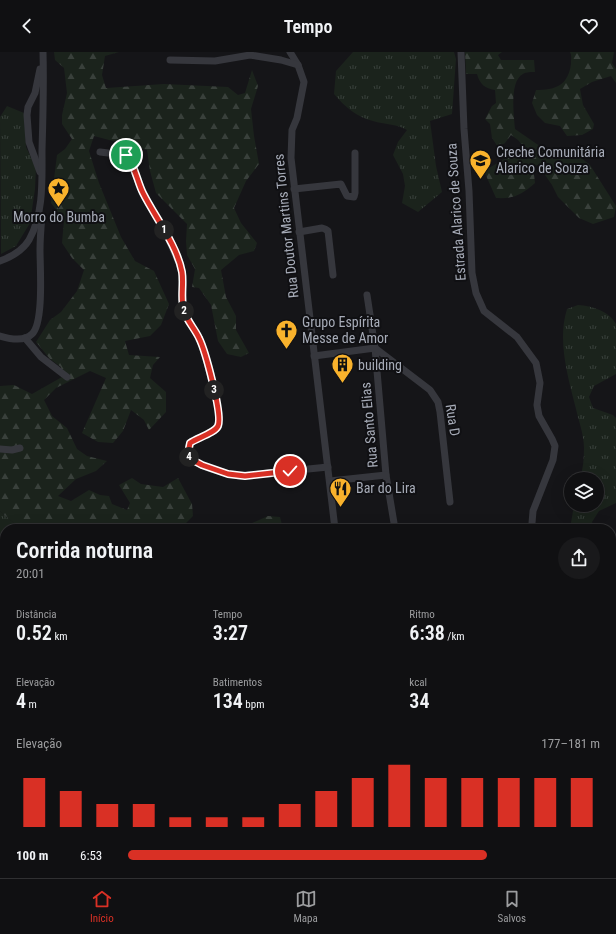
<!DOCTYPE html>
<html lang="pt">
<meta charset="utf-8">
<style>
body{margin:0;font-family:"Roboto Condensed",sans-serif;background:#19191b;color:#f1f3f6;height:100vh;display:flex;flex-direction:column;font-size:15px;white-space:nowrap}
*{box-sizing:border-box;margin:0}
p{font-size:13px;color:#9c9d9f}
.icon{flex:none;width:22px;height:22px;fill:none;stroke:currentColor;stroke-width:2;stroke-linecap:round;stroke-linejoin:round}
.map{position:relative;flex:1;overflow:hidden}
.side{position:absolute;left:0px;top:472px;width:616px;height:354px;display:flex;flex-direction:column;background:#101012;border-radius:16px 16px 0 0;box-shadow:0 4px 16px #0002,0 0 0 1px #303032}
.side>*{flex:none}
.controls{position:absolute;left:564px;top:420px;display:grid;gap:8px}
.controls a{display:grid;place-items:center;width:40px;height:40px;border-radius:50%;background:#101012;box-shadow:0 4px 16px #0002,0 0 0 1px #303032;font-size:20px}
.pin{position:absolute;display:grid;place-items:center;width:34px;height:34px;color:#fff;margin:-17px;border:2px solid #fff;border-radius:50%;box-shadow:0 1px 4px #0007}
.km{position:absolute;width:20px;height:20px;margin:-10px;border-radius:50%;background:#222;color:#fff;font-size:11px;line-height:20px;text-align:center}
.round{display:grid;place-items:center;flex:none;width:42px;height:42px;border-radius:21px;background:#19191b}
.overview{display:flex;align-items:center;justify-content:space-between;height:68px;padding:0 16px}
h1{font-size:22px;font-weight:600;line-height:30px}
.figures{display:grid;grid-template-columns:repeat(3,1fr);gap:6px;height:68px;padding:4px 16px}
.figures div{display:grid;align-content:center}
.figures b{font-size:20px;font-weight:600}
.figures small{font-size:11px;font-weight:400}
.figures p{font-size:11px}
.chart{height:112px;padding:8px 16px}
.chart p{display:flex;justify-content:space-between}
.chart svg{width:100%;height:72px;margin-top:4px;stroke:#d93025;stroke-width:6}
ul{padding:0 16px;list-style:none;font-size:13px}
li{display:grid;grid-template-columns:64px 48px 1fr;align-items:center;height:30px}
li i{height:10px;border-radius:5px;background:#d93025}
header{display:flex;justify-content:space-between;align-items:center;height:52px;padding:0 16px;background:#101012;font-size:18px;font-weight:600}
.menu{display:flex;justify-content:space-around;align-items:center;height:56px;border-top:1px solid #303032;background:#101012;font-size:11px;color:#9c9d9f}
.menu a{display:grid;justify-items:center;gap:2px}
.menu .current{color:#d93025}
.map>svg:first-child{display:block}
.grass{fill:url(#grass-tufts)}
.forest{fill:url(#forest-firs)}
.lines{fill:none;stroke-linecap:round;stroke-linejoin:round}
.minor{stroke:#36373d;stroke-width:7}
.route-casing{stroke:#fff;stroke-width:8}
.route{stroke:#d93025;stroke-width:5}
.labels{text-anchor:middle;stroke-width:4;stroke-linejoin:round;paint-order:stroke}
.poi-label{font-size:14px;fill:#a7acb8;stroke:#101013;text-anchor:start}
.street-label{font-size:14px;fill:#a7acb8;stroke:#101013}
</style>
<header><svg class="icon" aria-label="back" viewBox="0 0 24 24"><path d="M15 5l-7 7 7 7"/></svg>Tempo<svg class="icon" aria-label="heart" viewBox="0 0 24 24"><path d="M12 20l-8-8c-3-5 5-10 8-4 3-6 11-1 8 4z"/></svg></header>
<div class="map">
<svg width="616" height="826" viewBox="0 0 616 826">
<defs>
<pattern id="grass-tufts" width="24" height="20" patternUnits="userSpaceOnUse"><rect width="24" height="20" fill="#1b231c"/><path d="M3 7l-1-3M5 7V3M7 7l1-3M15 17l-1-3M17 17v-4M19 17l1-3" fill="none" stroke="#39403b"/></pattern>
<pattern id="forest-firs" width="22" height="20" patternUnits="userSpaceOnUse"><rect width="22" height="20" fill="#1b231c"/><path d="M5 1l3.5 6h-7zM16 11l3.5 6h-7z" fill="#39403b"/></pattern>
</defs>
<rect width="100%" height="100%" fill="#151518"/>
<g class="grass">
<path d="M 353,0 L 454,0 L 456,7 L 452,62 L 430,69 L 436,114 L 442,140 L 418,160 L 402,151 L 405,134 L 403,122 L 393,103 L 398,90 L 407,78 C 395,71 385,73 373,69 C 357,65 345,55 334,42 L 336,19 Z"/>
<polygon points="7,54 24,61 26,95 36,116 35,137 30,171 16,194 1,202 0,65"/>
<path d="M 578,253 C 592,254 609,259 616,272 L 616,322 L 594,334 L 589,345 L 593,356 L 613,363 L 616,366 L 616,451 L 599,459 L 592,470 L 595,477 L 572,477 L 571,471 L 574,453 L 597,453 L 597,427 L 580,427 C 583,417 584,407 584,396 C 584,383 579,370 576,357 C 568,325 557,289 567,257 Z"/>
<polygon points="0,459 15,472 14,477 5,477 5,570 1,576 5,580 5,620 0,619"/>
<polygon points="611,526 616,528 616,568 611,564"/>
<polygon points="523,821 587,821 590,826 523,826"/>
</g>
<g class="forest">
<polygon points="54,0 119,0 105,4 102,23 106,36 164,32 228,35 238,43 245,41 252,18 258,34 251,57 254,84 259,112 246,129 234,156 241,171 257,191 254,199 239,203 221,218 226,245 236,264 236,278 249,301 241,305 227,302 218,289 211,253 199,236 192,235 195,217 187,203 186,189 187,172 156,141 150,119 147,98 94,84 89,99 99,131 121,185 135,209 154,219 169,252 161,273 150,284 125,289 129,303 160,305 153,313 150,326 166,340 166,360 149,378 144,368 131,358 123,379 113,391 98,390 82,381 106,326 90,319 56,336 44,348 52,364 67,376 77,397 87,404 107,409 96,419 76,427 58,444 71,449 89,438 100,443 109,444 112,452 127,458 130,451 119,433 132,426 141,432 163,435 178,426 192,452 193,464 180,477 14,477 15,472 0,459 0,334 14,333 32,342 62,325 61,315 50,307 36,290 50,268 61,260 77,239 84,218 72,206 62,191 64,168 51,151 57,103 65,97 72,87 62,72 62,63 67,41 64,16 55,8"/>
<path d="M 465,0 L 502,0 L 498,3 L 501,8 L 534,8 L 535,20 C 532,20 526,20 523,22 C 509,29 514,64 515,77 L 544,97 L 571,98 L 590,113 L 616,154 L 614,165 L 593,172 L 579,166 L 558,145 L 552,133 L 538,113 L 533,114 L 535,131 C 521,143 514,147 496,146 L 484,119 L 514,101 L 523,94 L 518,88 L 511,83 L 505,91 L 498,95 L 492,86 L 490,72 L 485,67 L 492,54 L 496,51 L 495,38 C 485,36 480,33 477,22 L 466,22 Z"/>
<path d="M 570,0 L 614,0 L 612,11 L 616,17 L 616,31 L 611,24 L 592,30 L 580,37 L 583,53 L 594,72 L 593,77 L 582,83 L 567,84 L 560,74 L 545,71 L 537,63 L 532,51 L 536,38 C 555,38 568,34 571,12 C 571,7 572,4 570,0 Z"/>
<polygon points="268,464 280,465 283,477 250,477 250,472"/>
<polygon points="0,619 5,620 5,698 3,702 3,711 5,711 5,821 35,821 28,826 0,826"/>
<polygon points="611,730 616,731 616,826 595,826 593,821 611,821"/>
<polygon points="40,821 70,821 68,826 47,826"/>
<polygon points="152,821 191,821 193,826 162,826"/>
<polygon points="276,821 326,821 324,826 279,826"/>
</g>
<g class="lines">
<g class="minor">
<polyline points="290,0 298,13 304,30 297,66 292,78 291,106 335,477"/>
<polyline points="461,0 464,77 469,139 472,221 476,241 484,259 517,285 536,311 540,331 537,353 539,364 552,387 555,394 553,408 533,459 532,471 533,477"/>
<polyline points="170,8 215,9 250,3 281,8 298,13"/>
<path d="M 100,100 L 125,103 L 130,108 L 143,142 L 165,179 L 179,211 L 182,219 L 184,260 L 199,286 L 205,301 L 219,361 L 219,374 L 215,378 L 190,391 C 189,395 187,399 189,403 C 193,414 227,422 239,424 L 328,415"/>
<polyline points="40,120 29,90 27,63 28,55 35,41 40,17"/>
<polyline points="294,137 341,132 347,144 354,145 355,141 355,101"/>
<polyline points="299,180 322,176 325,177 328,179 333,223"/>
<path d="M 0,209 C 11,205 23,198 29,188 C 44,162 42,127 42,98 C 43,65 44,33 43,0"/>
<polyline points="367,243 375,296 386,423 395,477"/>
<path d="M 0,284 C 10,287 24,290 32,282 C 44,271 40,215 40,198 C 40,187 41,175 42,164 L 38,164"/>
<polyline points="25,286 41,305 67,325"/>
<polyline points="314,304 375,296 430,338 438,350 440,360 450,450"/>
<polyline points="0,397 12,398 20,396"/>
<polyline points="330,429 386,423"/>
<polyline points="115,821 118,826"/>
<polyline points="239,821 242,826"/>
<polyline points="374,821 374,826"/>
<polyline points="523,821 523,826"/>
<polyline points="587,821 590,826"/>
<polyline points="416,822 442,821"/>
<polyline points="84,826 84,821"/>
</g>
</g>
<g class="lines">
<defs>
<path id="route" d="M 126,103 C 135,113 137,129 143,141 C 155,165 177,193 182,220 C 184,233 180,247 184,259 C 187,269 195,277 199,286 C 205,298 223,363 218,374 C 215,381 197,386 190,391 L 188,401 L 189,406 L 202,413 L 228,422 L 245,424 L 290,419"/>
</defs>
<use href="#route" class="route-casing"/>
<use href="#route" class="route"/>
</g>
<defs>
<symbol id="school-pin" viewBox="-11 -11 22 30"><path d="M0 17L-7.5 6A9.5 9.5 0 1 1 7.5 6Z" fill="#f9b22c" stroke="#101013"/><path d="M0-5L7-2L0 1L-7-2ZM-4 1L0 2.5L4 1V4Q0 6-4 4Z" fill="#111"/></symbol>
<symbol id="sight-pin" viewBox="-11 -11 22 30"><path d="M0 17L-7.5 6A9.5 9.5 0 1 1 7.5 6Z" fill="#f9b22c" stroke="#101013"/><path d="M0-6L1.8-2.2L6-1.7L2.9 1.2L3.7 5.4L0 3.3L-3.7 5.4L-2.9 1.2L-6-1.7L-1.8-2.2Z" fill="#111"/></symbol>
<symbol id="church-pin" viewBox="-11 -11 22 30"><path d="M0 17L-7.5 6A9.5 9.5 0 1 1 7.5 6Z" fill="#f9b22c" stroke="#101013"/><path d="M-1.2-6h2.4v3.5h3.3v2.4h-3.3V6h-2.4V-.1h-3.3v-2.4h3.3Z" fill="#111"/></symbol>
<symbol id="building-pin" viewBox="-11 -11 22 30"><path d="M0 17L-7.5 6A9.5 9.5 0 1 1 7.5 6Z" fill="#f9b22c" stroke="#101013"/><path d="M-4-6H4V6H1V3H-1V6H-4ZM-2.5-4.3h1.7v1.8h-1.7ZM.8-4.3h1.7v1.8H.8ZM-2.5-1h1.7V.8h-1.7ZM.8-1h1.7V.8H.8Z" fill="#111"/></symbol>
<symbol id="restaurant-pin" viewBox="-11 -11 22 30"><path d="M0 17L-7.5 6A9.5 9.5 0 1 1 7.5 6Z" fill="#f9b22c" stroke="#101013"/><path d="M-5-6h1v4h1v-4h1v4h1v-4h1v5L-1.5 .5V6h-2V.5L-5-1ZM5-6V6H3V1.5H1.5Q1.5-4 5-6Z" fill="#111"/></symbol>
</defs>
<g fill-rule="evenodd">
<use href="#school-pin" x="468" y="96" width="25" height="34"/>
<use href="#sight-pin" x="46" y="124" width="25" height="34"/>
<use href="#church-pin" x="274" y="266" width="25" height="34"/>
<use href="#building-pin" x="330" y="300" width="25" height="34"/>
<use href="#restaurant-pin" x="328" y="424" width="25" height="34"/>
</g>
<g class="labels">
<g class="poi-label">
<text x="496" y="105">Creche Comunitária<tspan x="496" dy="16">Alarico de Souza</tspan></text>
<text x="59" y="170" text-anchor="middle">Morro do Bumba</text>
<text x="302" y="275">Grupo Espírita<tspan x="302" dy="16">Messe de Amor</tspan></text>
<text x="358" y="318">building</text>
<text x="356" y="441">Bar do Lira</text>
</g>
<g class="street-label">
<text transform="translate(456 160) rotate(-94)" y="5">Estrada Alarico de Souza</text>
<text transform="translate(286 174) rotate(-96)" y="5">Rua Doutor Martins Torres</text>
<text transform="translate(453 368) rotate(81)" y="5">Rua D</text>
<text transform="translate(369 373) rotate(-95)" y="5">Rua Santo Elias</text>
</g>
</g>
</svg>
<div class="controls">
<a><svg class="icon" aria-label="layers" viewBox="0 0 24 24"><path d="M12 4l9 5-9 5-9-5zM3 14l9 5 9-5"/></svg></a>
</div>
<div class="pin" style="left:126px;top:103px;background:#1e9e55"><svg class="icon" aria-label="arrive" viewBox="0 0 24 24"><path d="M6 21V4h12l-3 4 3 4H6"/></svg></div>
<div class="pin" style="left:290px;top:419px;background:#d93025"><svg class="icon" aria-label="check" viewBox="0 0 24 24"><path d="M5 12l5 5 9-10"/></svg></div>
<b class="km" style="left:164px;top:178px">1</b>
<b class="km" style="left:184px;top:259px">2</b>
<b class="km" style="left:214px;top:338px">3</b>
<b class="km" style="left:189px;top:405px">4</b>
<section class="side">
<div class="overview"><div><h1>Corrida noturna</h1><p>20:01</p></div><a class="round"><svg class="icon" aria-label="share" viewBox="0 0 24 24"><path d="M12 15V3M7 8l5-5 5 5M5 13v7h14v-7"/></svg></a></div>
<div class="figures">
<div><p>Distância</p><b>0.52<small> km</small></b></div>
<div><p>Tempo</p><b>3:27</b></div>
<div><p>Ritmo</p><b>6:38<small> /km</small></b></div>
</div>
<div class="figures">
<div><p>Elevação</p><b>4<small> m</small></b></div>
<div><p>Batimentos</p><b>134<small> bpm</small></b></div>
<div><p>kcal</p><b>34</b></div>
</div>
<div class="chart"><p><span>Elevação</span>177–181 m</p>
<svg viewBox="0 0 160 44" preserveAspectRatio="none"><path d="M5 44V14M15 44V22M25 44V30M35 44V30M45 44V38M55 44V38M65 44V38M75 44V30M85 44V22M95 44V14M105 44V6M115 44V14M125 44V14M135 44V14M145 44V14M155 44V14"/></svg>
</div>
<ul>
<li><b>100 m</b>6:53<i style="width:76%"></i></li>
</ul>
</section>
</div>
<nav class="menu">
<a class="current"><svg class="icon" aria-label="home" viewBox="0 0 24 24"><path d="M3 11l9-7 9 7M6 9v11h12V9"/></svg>Início</a>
<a><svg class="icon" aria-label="map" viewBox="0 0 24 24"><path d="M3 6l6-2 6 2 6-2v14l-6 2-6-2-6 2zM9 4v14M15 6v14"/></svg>Mapa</a>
<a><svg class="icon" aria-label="saved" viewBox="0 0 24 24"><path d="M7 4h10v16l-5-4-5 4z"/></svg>Salvos</a>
</nav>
